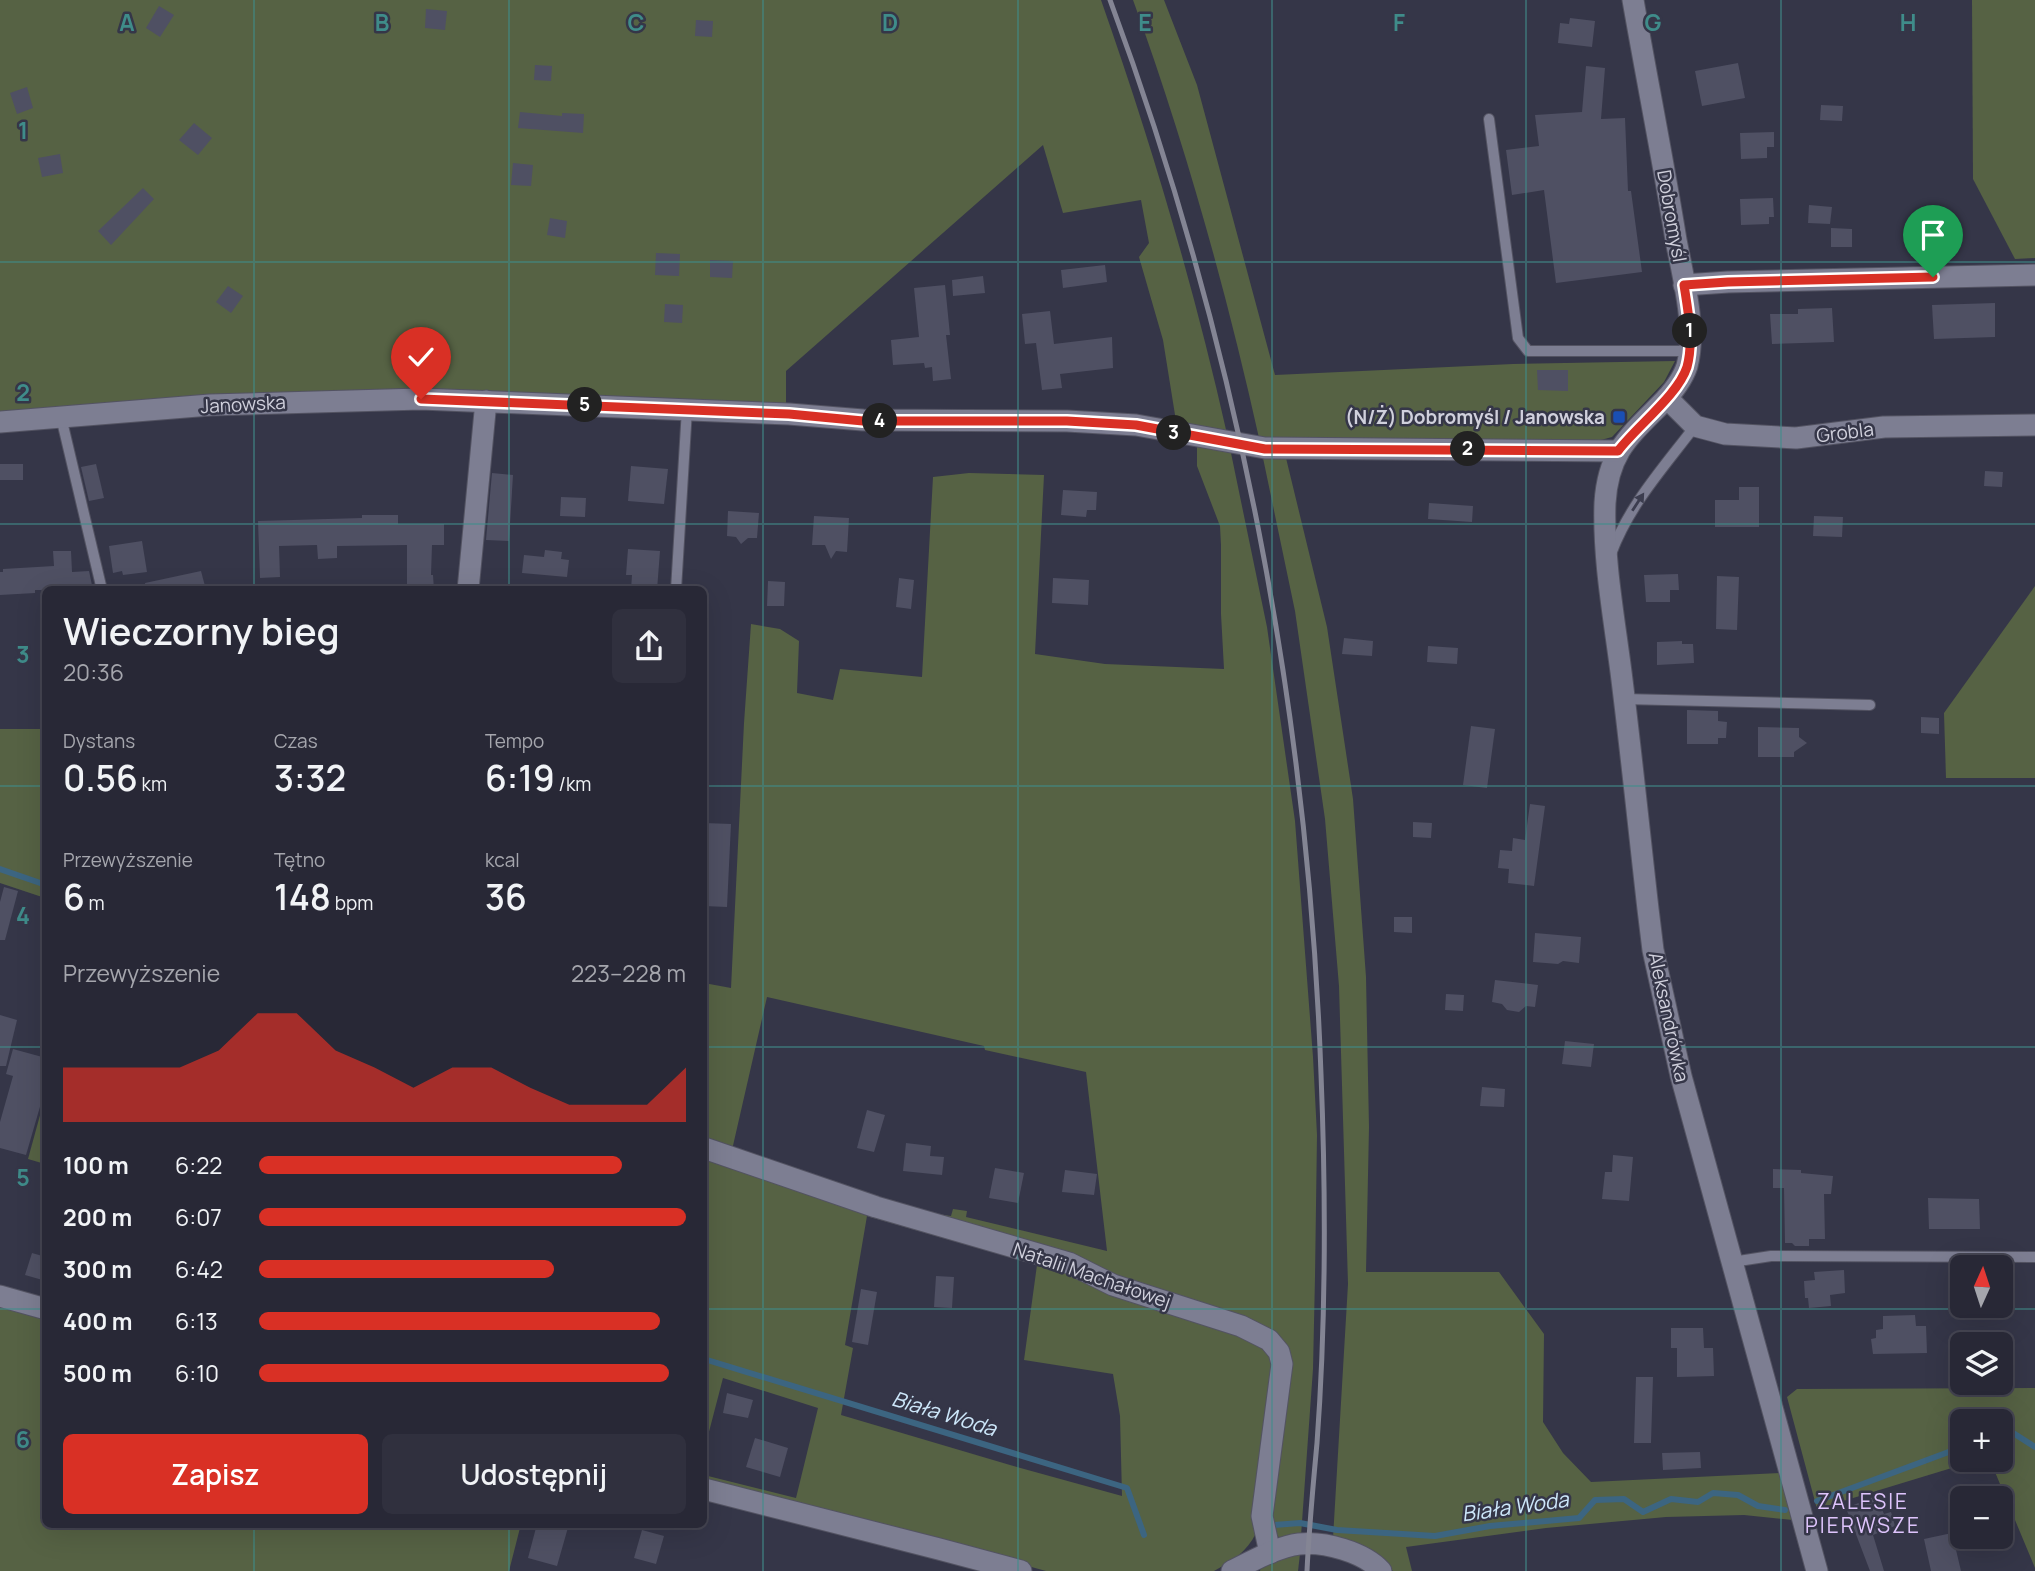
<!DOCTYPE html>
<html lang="pl">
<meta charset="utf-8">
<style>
body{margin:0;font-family:Manrope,sans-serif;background:#30303e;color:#f1f3f6;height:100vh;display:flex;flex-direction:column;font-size:26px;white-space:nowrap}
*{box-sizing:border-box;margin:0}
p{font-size:23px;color:#a5a6ad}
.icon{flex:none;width:38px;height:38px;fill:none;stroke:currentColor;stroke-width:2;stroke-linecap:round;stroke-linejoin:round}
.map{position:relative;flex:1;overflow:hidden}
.panel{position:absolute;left:42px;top:586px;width:665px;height:942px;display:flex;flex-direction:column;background:#282836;border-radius:10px;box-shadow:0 7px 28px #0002,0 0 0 2px #444451}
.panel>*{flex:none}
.needle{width:46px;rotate:3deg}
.tools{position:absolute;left:1950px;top:1255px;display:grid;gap:14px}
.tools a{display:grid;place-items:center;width:63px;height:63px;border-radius:10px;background:#282836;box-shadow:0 7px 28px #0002,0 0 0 2px #444451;font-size:35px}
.pin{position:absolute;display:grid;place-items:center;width:60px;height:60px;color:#fff;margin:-72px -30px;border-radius:50% 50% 50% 0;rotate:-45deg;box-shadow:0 0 7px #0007}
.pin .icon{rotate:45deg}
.km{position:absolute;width:35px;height:35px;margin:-18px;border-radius:50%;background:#222;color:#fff;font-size:19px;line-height:35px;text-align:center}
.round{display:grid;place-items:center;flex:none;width:74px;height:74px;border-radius:10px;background:#30303e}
.overview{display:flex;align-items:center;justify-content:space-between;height:119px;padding:0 21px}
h1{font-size:38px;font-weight:600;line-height:52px}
.figures{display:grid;grid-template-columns:repeat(3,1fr);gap:10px;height:119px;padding:7px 21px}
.figures div{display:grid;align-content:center}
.figures b{font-size:35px;font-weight:600}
.figures small{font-size:19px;font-weight:400}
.figures p{font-size:19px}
.chart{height:196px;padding:14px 21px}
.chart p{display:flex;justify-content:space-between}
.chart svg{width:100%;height:126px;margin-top:7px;fill:#d93025;opacity:.7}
.action{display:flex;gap:14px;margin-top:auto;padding:14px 21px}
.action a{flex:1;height:80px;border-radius:10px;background:#d93025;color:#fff;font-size:28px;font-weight:600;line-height:80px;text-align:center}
.action a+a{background:#30303e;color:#f1f3f6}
ul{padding:0 21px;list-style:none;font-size:23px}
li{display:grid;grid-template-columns:112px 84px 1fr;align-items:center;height:52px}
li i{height:18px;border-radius:9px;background:#d93025}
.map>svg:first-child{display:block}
.green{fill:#566244;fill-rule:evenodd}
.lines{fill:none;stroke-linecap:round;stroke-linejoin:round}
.stream{stroke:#3c6581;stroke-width:6}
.building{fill:#4f5063}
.service-casing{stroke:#535362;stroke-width:12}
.minor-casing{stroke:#535362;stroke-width:23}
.service{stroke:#7d7e92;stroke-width:10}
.minor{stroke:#7d7e92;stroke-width:21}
.rail{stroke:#848594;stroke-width:5}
.oneway{fill:#3c3d4f}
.route-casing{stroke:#fff;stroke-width:14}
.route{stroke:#d93025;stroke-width:9}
.grid{fill:none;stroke:#3f8c8a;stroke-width:2;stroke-opacity:0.55}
.transit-dot{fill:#1a4fb4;stroke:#353648;stroke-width:2.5}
.labels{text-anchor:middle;stroke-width:5;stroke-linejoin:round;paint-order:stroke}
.street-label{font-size:19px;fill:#d0d0dc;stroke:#353648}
.poi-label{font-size:19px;font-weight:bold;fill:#d0d0dc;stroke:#353648;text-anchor:end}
.water-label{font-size:21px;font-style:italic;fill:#cde7fa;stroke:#353648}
.neighbourhood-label{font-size:21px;letter-spacing:2px;fill:#dec4fc;stroke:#353648}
.grid-label{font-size:23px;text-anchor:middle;font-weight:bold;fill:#3f8c8a;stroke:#353648;stroke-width:5;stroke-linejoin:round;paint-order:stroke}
</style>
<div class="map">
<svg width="2035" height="1571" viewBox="0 0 2035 1571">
<rect width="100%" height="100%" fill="#353648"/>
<g class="green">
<path d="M 0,0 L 1101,0 C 1151,142 1194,287 1227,434 L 1176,421 L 1163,340 L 1139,257 L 1149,243 L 1141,200 L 1063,213 L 1043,145 L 786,371 L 786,406 L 422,388 L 227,395 L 0,413 Z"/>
<path d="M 1133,0 L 1164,0 L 1197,85 L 1275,375 L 1513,364 L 1675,361 L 1664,382 L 1612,437 L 1601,440 L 1259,438 C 1226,290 1185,143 1133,0 Z"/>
<polygon points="1972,0 2035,0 2035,258 2015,259 1973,179"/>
<path d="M 1197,445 L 1231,453 L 1267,627 L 1295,821 L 1313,1057 L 1317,1135 L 1315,1277 L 1313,1369 L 1301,1536 C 1289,1538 1280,1541 1271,1532 L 1276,1337 L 704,1143 L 704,983 L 731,988 L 744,723 L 751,624 L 780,629 L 799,641 L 797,693 L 833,700 L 840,669 L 922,677 L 933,477 L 969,473 L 1044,475 L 1035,654 L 1105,664 L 1224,669 L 1221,614 L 1221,545 L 1220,526 L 1197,466 ZM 767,997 L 984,1046 L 985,1050 L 1086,1072 L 1107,1251 L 966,1217 L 967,1211 L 953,1209 L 951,1216 L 930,1213 L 732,1150 Z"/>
<polygon points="1263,458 1286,458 1327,627 1353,799 1366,977 1369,1127 1366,1272 1499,1272 1544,1334 1543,1422 1563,1453 1591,1482 1780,1473 1793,1520 1744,1515 1666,1517 1546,1528 1406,1547 1412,1571 1393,1571 1383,1560 1333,1538 1348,1284 1339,986 1325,819 1295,611"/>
<polygon points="2035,586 2035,778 1946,778 1944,713"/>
<polygon points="0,729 45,729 45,898 0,883"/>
<polygon points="45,1097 45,1164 28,1159"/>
<path d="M 704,1155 L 1065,1268 L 1266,1344 L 1273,1356 L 1256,1533 C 1247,1552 1232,1561 1214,1571 L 1046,1571 L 949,1544 L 704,1484 L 704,1475 L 796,1498 L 818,1408 L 723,1378 L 704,1451 ZM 867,1216 L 1037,1265 L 1024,1360 L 1113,1374 L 1120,1416 L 1122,1496 L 1010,1465 L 841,1415 L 853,1348 L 845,1345 Z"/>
<polygon points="0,1306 45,1318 46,1524 521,1524 509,1571 0,1571"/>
<polygon points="2035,1388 2035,1568 1990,1460 2000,1460 2000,1421 1962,1421 1962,1460 1978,1460 1817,1509 1787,1397 1797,1389"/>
<polygon points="1300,1554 1298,1571 1260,1571 1261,1567 1285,1557"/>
</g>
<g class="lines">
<g class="stream">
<polyline points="0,869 46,885"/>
<polyline points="704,1359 1127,1488 1144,1535"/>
<polyline points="2000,1432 2010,1431 2035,1447"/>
<polyline points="1817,1501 1962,1447"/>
<polyline points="1274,1525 1300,1523 1337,1530 1435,1536 1490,1526 1579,1518 1595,1500 1624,1499 1643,1512 1671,1499 1698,1502 1713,1493 1738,1495 1758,1506 1785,1510"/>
</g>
</g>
<g class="building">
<polygon points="159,6 174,15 160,37 146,28"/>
<polygon points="426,9 447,11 445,30 425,28"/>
<polygon points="1570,18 1595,21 1592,47 1558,43 1560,23 1569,24"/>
<polygon points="696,20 713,21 712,37 695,36"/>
<polygon points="1738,63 1745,98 1702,106 1695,71"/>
<polygon points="535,65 552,66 551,81 534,80"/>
<polygon points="1586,66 1605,68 1601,119 1625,118 1628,191 1631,191 1642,272 1556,283 1544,190 1512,195 1506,150 1539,146 1535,115 1582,112"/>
<polygon points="27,87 33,108 17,114 10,93"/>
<polygon points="1821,105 1843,106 1842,121 1820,120"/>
<polygon points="520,112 562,116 562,113 584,114 583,133 518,128"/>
<polygon points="194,123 212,138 198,155 179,140"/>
<polygon points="1774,132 1774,147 1767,147 1767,158 1741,159 1740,133"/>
<polygon points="60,154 63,173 42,177 38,158"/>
<polygon points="513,163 533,165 531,186 511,185"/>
<polygon points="143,188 154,199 111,245 98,231"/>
<polygon points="1773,198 1774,217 1769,217 1769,224 1741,225 1740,199"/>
<polygon points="1809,205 1832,207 1830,224 1808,223"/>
<polygon points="550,218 567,221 565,238 547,235"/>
<polygon points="1831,228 1852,229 1852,247 1831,247"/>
<polygon points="656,253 680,254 679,276 655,275"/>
<polygon points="710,260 733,261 732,278 710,277"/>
<polygon points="1105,265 1107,282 1063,288 1061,270"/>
<polygon points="983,276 985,293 953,296 952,280"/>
<polygon points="945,285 950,335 946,335 951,379 933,381 932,367 925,368 924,363 893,365 891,340 919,337 914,288"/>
<polygon points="228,286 243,296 231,313 216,302"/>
<polygon points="1995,303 1995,337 1934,339 1932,305"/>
<polygon points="665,304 683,305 682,323 664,322"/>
<polygon points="1832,308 1834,342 1772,344 1770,314 1798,314 1798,309"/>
<polygon points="1050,311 1054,344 1112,337 1113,368 1060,374 1062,388 1042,390 1036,343 1025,344 1022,314"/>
<polygon points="1537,370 1568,370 1568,391 1538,390"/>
<rect x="0" y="464" width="23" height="16"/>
<polygon points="96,464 104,498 89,501 81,467"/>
<polygon points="631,466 668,469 664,504 628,501"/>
<polygon points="1985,471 2003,472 2002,487 1984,486"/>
<polygon points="492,473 513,475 509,541 486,540"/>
<polygon points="1739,487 1759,487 1759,527 1715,527 1715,500 1739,500"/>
<polygon points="1063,490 1097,492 1096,510 1087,510 1086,517 1061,515"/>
<polygon points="561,497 586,498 585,517 560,516"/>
<polygon points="1429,503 1473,506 1472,522 1428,519"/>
<polygon points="728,511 759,513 757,538 748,538 741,544 736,537 727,536"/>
<polygon points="362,515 398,515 398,524 444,524 444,545 432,545 431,575 433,575 434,590 407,590 407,545 337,546 337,558 318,559 317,545 279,546 280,577 260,578 258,521 362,518"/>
<polygon points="814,516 849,518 847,552 836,551 831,559 825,545 812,545"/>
<polygon points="1814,516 1843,517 1842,537 1813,536"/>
<polygon points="142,541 147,572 123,575 122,571 113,573 109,546"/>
<polygon points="628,549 660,551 657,590 631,590 632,575 626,575"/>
<polygon points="545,550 562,552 561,559 569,560 567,577 522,573 524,555 544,557"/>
<polygon points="53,551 71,551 72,572 89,571 93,590 35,590 35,593 0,595 0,572 3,572 3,569 54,566"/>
<polygon points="201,571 206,590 146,590 145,583"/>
<polygon points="1678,574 1679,590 1670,590 1670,602 1646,602 1644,575"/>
<polygon points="1717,576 1739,577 1737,630 1716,629"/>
<polygon points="899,578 914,580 911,609 896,607"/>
<polygon points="1053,578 1089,580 1088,605 1052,603"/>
<polygon points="768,581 785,582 784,606 767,606"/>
<polygon points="1344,638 1373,641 1372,656 1342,654"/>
<polygon points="1682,641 1682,644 1693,644 1694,663 1657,665 1657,642"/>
<polygon points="1428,646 1458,648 1457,664 1427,662"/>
<polygon points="1687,710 1718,711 1718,721 1727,722 1726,738 1718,738 1718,744 1687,744"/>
<polygon points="1921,717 1939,718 1939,734 1921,733"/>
<polygon points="1471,726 1495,729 1487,788 1463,785"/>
<polygon points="1758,727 1799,728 1799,737 1807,743 1794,752 1794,757 1758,757"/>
<polygon points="1530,804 1545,806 1534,886 1508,883 1509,869 1498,868 1500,850 1512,851 1513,838 1525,840"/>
<polygon points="1413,822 1432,823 1431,838 1413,837"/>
<polygon points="704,823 731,824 727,907 704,906"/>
<polygon points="4,887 18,891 5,940 0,940 0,902"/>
<polygon points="1394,917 1412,917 1412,933 1394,932"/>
<polygon points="1535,933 1581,937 1579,963 1563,961 1558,964 1533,962"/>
<polygon points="1495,980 1538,985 1535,1007 1526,1006 1519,1012 1507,1010 1502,1004 1492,1002"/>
<polygon points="1446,994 1464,995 1463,1011 1445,1010"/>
<polygon points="0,1015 17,1020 6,1066 0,1066"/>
<polygon points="1565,1041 1594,1044 1591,1067 1562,1064"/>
<polygon points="13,1049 46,1058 46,1086 26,1155 0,1148 0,1122 13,1076 6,1074"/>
<polygon points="1482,1087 1505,1089 1504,1107 1480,1106"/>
<polygon points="867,1110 885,1115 874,1152 857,1148"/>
<polygon points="906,1143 931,1146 930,1156 944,1157 942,1175 903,1171"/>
<polygon points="1613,1155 1633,1157 1629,1201 1602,1199 1605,1172 1612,1172"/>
<polygon points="995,1168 1024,1173 1018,1203 989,1198"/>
<polygon points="1773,1169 1801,1170 1801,1173 1833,1176 1831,1194 1824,1194 1825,1239 1809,1239 1809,1246 1795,1246 1792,1243 1785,1243 1784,1188 1773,1188"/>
<polygon points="1065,1170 1097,1174 1094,1195 1062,1192"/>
<polygon points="1928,1198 1979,1199 1980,1229 1929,1229"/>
<polygon points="32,1253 46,1257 46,1281 25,1275"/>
<polygon points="1844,1270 1845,1293 1830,1295 1831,1306 1809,1308 1808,1298 1805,1298 1804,1281 1815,1280 1814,1272"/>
<polygon points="936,1276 954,1277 952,1308 934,1307"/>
<polygon points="861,1289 877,1292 868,1345 852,1342"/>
<polygon points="1915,1315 1916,1326 1926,1326 1927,1353 1873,1354 1871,1339 1876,1338 1876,1330 1883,1329 1883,1316"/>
<polygon points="1671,1328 1703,1328 1704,1348 1713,1348 1714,1376 1677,1377 1677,1348 1671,1348"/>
<polygon points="1636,1377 1653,1377 1651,1443 1634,1443"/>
<polygon points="727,1393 753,1400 748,1418 723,1413"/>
<polygon points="755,1438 788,1448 780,1477 746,1467"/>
<polygon points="1700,1452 1701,1468 1663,1470 1662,1453"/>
<polygon points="1876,1496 1884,1514 1891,1512 1895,1526 1873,1535 1884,1571 1870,1571 1846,1508"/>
<polygon points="537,1524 569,1524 557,1566 528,1558"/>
<polygon points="642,1530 664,1536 656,1564 634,1558"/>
<polygon points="1952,1533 1961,1571 1931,1571 1924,1539"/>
</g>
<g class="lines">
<defs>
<g id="service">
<polyline points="1489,119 1518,338 1528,351 1690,351"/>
<polyline points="61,417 102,590"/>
<path d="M 1611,554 C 1629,505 1664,467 1695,426"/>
<polyline points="676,590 687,409"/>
<polyline points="1624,699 1870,705"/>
<polyline points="1732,1262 1771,1256 2035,1257"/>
</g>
<g id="minor">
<path d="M 1633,0 C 1647,80 1663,160 1676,240 C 1683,277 1697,329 1687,366 C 1682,381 1671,394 1660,405 C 1627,438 1608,454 1605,503 C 1603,559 1614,617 1621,672 C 1631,751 1639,830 1648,909 L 1653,950 L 1681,1076 L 1817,1571"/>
<polyline points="1684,285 1728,282 2035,275"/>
<polyline points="1667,398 1695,426 1725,434 1796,438 1884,427 2035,425"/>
<polyline points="0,422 210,405 421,399 789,414 863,420 1067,421 1136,425 1265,448 1618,451"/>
<polyline points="468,590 486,401"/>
<polyline points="704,1148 876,1207 1069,1263 1113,1285 1241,1326 1269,1340 1279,1352 1282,1364 1262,1516 1270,1553"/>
<polyline points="0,1296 46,1309"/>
<polyline points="704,1489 939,1549 1021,1571"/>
<path d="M 1232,1571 C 1252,1561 1277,1547 1299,1544 C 1324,1541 1364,1552 1381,1571"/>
</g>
</defs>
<use href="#service" class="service-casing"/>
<use href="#minor" class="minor-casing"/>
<use href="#service" class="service"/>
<use href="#minor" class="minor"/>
<path class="rail" d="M 1110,0 C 1237,342 1308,709 1321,1074 C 1326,1197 1326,1321 1317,1443 C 1313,1486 1309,1528 1307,1571"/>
</g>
<defs><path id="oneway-solid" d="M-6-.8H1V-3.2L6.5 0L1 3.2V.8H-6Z" transform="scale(1.75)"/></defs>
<use class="oneway" href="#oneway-solid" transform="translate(1638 502) rotate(-57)"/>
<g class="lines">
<defs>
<path id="route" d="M 421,399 L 789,414 L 863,421 L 1067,421 L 1136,425 L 1265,449 L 1618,451 C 1637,426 1678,395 1687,367 C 1694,341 1688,311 1684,285 L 1728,282 L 1933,277"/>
</defs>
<use href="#route" class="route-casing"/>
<use href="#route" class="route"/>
</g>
<path class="grid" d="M 254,0 L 254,590M 509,0 L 509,590M 763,0 L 763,1571M 1018,0 L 1018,1571M 1272,0 L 1272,1571M 1526,0 L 1526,1571M 1781,0 L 1781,1571M 0,262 L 2035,262M 0,524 L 2035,524M 0,786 L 46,786M 704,786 L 2035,786M 0,1047 L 46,1047M 704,1047 L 2035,1047M 0,1309 L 46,1309M 704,1309 L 2035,1309M 254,1524 L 254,1571M 509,1524 L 509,1571"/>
<rect class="transit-dot" x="1612" y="410" width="14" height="14" rx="3.5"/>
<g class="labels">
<g class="street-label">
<text transform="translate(1672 216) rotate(80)" y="7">Dobromyśl</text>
<text transform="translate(243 404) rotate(-3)" y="7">Janowska</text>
<text transform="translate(1845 432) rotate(-7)" y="7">Grobla</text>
<text transform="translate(1669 1017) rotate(78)" y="7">Aleksandrówka</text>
<text transform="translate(1092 1275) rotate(19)" y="7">Natalii Machałowej</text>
</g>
<g class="poi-label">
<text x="1605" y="424">(N/Ż) Dobromyśl / Janowska</text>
</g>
<g class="water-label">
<text transform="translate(944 1414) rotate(17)" y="7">Biała Woda</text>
<text transform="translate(1515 1507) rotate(-8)" y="7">Biała Woda</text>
</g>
<g class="neighbourhood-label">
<text x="1863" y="1509">ZALESIE<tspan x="1863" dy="24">PIERWSZE</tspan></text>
</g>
</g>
<g class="grid-label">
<text x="127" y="31">A</text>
<text x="382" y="31">B</text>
<text x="636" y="31">C</text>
<text x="890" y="31">D</text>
<text x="1145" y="31">E</text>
<text x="1399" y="31">F</text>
<text x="1653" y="31">G</text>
<text x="1908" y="31">H</text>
<text x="23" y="139">1</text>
<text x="23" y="401">2</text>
<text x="23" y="663">3</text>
<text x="23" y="924">4</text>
<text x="23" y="1186">5</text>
<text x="23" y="1448">6</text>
</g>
</svg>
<div class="tools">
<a><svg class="needle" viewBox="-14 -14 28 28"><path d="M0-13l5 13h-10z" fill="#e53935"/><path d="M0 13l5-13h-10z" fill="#a5a6ad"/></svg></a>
<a><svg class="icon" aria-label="layers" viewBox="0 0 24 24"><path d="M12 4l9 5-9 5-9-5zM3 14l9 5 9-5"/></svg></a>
<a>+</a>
<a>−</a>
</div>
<div class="pin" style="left:1933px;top:277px;background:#1e9e55"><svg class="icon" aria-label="arrive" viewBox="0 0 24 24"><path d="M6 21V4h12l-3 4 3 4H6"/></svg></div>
<div class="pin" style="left:421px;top:399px;background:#d93025"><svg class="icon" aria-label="check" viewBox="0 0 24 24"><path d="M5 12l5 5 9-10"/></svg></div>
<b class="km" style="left:1690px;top:331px">1</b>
<b class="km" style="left:1468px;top:449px">2</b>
<b class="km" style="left:1174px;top:433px">3</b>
<b class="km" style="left:880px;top:421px">4</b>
<b class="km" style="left:585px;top:405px">5</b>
<section class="panel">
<div class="overview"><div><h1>Wieczorny bieg</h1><p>20:36</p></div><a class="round"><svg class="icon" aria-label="share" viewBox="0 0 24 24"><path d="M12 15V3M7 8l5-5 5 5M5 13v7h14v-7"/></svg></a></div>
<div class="figures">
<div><p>Dystans</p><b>0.56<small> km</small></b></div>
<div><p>Czas</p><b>3:32</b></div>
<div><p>Tempo</p><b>6:19<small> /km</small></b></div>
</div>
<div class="figures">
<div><p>Przewyższenie</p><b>6<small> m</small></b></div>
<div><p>Tętno</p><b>148<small> bpm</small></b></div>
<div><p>kcal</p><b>36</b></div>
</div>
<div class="chart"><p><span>Przewyższenie</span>223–228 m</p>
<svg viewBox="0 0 160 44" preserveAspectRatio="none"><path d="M0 44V25L10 25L20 25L30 25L40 19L50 6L60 6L70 19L80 25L90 32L100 25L110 25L120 32L130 38L140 38L150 38L160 25V44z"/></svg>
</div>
<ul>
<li><b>100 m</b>6:22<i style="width:85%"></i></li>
<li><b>200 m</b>6:07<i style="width:100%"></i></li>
<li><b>300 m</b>6:42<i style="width:69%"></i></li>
<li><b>400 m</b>6:13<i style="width:94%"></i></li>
<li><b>500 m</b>6:10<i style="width:96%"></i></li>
</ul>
<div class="action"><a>Zapisz</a><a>Udostępnij</a></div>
</section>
</div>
